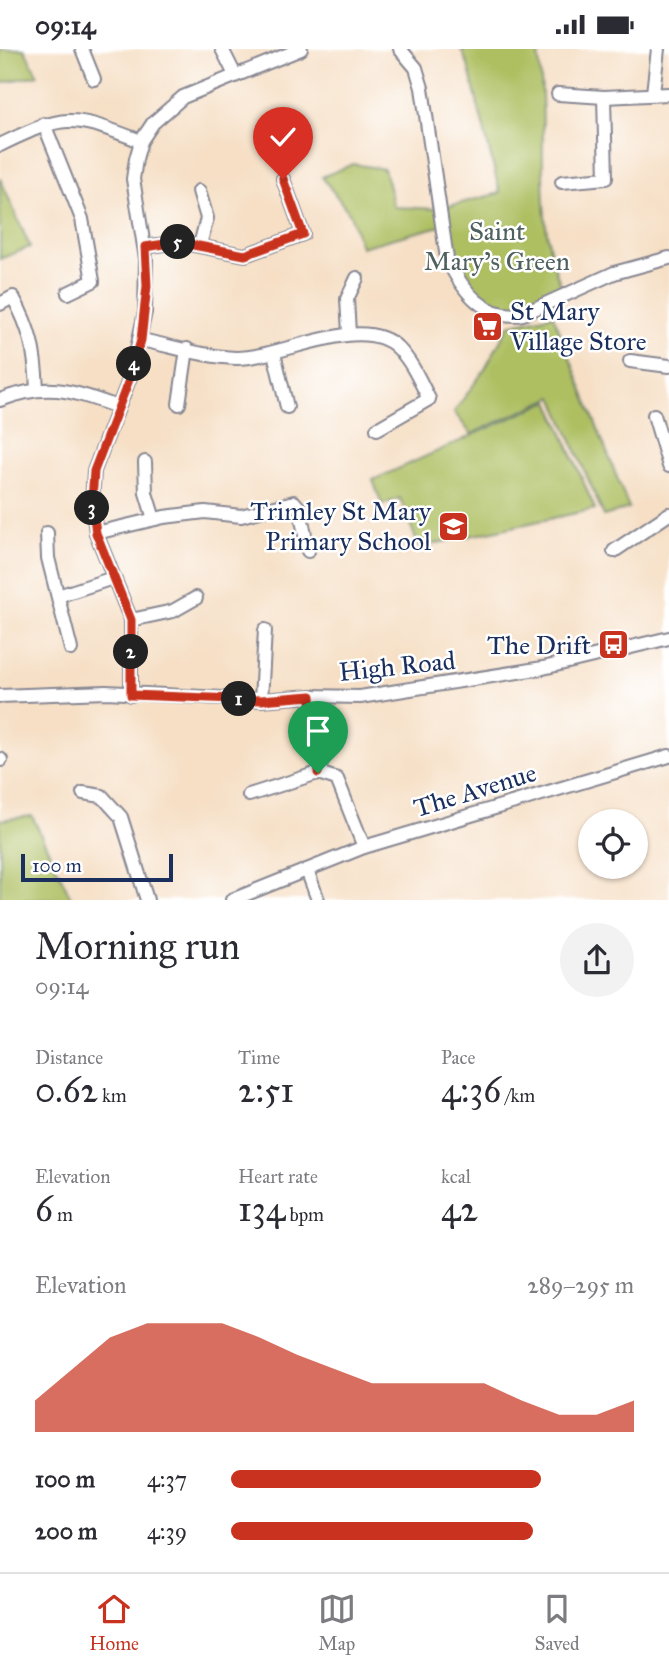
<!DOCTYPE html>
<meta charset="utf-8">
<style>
body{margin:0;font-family:"IM FELL Great Primer",serif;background:#f2f2f3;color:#2b2b33;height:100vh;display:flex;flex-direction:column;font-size:26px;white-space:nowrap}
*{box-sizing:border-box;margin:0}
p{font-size:23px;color:#7c7c81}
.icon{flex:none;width:38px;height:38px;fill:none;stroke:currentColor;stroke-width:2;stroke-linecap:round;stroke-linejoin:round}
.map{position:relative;height:851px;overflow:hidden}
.details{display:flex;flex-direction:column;background:#fff;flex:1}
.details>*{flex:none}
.fabs{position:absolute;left:578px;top:760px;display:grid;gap:14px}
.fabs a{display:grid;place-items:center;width:70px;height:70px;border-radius:50%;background:#fff;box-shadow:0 2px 5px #0004;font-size:35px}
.scale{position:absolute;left:21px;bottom:18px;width:152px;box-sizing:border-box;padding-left:7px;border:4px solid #1b2f5e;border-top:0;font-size:19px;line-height:24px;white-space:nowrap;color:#1b2f5e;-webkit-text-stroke:5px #fff;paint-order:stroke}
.pin{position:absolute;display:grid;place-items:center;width:60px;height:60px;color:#fff;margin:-72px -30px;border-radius:50% 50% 50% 0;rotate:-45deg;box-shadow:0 0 7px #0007}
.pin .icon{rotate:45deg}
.km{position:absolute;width:35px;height:35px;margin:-18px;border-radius:50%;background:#222;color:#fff;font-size:19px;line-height:35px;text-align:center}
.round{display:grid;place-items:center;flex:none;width:74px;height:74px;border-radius:37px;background:#f2f2f3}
.headline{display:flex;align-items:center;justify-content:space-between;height:119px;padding:0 35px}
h1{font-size:38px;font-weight:600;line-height:52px}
.stats{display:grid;grid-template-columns:repeat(3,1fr);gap:10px;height:119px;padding:7px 35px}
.stats div{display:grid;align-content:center}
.stats b{font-size:35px;font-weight:600}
.stats small{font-size:19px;font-weight:400}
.stats p{font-size:19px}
.chart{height:196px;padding:14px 35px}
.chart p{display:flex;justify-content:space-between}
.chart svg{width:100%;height:126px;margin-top:7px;fill:#c8321e;opacity:.7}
ul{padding:0 35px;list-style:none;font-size:23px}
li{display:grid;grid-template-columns:112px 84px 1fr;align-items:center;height:52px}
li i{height:18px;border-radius:9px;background:#c8321e}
.status{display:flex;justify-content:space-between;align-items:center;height:49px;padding:0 35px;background:#fff;direction:ltr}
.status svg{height:19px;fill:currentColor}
.menu{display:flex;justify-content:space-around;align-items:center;height:98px;border-top:2px solid #e1e1e2;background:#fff;font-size:19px;color:#7c7c81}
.menu a{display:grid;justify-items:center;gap:4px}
.menu .active{color:#c8321e}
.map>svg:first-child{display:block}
.green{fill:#aebf62;stroke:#647760;stroke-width:2}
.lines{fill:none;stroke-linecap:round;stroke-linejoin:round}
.minor-casing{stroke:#888792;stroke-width:16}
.minor{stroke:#fff;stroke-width:12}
.route-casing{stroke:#fff;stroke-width:14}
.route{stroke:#c8321e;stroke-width:9}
.labels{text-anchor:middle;stroke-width:5;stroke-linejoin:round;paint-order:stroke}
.park-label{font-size:26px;fill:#4e615f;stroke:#fff}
.poi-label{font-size:26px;fill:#1b2f5e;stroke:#fff;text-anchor:end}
.street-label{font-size:26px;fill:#1b2f5e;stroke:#fff}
</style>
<div class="status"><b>09:14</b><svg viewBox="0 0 49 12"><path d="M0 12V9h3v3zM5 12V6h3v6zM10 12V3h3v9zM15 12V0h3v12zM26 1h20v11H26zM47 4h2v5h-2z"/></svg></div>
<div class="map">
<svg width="669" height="851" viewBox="0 0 669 851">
<rect width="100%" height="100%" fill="#fff"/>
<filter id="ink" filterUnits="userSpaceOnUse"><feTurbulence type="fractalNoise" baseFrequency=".0143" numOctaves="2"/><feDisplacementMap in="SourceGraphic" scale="14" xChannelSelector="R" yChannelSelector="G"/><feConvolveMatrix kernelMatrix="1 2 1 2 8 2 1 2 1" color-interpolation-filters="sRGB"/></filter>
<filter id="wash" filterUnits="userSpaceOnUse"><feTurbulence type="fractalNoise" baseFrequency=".00686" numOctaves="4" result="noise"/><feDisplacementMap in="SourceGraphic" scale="28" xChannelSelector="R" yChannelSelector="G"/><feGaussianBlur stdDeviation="1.57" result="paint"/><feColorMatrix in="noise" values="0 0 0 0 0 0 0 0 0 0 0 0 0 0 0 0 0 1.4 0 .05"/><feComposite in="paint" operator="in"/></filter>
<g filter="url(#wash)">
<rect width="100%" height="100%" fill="#f6dfc5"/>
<g class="green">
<polygon points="0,0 24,0 38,26 0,34"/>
<path d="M 461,0 L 552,0 L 538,5 C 551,86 529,172 566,248 L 510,267 L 467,244 L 440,177 L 361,198 L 350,165 L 322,128 L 353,115 L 384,120 L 394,158 L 438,160 L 500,144 L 468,16 Z"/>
<polygon points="0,129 30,198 0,210"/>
<polygon points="553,266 629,459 604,467 553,348 471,385 454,363 485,320 509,276"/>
<polygon points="549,352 595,460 419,498 400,449 382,456 373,431"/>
<polygon points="32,767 72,851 0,851 0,771"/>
</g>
</g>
<g filter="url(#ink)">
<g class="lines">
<defs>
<g id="minor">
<polyline points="82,0 94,30"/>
<polyline points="222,0 235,26"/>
<path d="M 400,0 L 416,19 L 422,39 L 447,210 C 463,242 484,271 523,265 L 614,224 L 669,209"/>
<polyline points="653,44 658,0"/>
<polyline points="558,45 604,48 669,45"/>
<polyline points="44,75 82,170 93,232 68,244"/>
<path d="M 0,96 C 68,63 71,66 141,92"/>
<polyline points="562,133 606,129 604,48"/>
<polyline points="199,142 207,169 200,196"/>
<polyline points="145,198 178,193 245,206 303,185 283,130"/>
<path d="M 0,255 L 13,248 C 31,281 35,302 37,339"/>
<polyline points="349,284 347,250 357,229"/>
<path d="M 141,291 C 171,297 205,308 236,309 C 282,309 363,263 398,299 C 412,313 420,332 429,350 L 377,380"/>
<polyline points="274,304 287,358"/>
<polyline points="630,312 669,317"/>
<path d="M 0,351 C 48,332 72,342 118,358"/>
<polyline points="179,355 187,300"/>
<polyline points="654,366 669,417"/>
<polyline points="145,413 146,444 154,470"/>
<polyline points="47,484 48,509 71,600"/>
<polyline points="96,484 164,468 205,463 241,467 294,453 300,460 308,502"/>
<polyline points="614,502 669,465"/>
<polyline points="58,547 113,529"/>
<polyline points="131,571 173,562 196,549"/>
<polyline points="131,646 131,571 96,484 92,452 94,422 132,323 145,263 146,210 133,130 136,110 141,92 153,74 183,48 301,0"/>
<polyline points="0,647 106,643 261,651 311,647 360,648 543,619 669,589"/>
<polyline points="311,647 313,682 322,711 318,724"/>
<polyline points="261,651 265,581"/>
<polyline points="0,710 1,711"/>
<polyline points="83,744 102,747 121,768 147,851"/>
<polyline points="249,746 318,724 337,730 364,798"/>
<polyline points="307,821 318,851"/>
<polyline points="232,851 364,798 669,707"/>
</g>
</defs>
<use href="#minor" class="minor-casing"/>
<use href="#minor" class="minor"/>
</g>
</g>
<g class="lines" filter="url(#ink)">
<defs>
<polyline id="route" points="283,130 303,185 245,206 178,193 145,198 147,237 141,291 132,323 94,422 92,452 96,484 131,571 131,646 261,651 311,647 313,682 322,711 318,724"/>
</defs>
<use href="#route" class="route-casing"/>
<use href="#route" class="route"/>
</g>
<defs>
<symbol id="supermarket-square" viewBox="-11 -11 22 22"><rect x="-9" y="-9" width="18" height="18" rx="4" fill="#c8321e" stroke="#fff"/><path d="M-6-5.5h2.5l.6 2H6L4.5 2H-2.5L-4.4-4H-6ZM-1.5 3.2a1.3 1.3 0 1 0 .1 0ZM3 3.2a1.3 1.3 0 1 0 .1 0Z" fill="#fff"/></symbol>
<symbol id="school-square" viewBox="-11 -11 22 22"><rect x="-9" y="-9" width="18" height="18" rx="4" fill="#c8321e" stroke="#fff"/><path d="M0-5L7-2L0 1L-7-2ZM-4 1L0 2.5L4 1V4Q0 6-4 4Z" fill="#fff"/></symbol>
<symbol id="bus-square" viewBox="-11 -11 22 22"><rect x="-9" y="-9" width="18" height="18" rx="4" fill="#c8321e" stroke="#fff"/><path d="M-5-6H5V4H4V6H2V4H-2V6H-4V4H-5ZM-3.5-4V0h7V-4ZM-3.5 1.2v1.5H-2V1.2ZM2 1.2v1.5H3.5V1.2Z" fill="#fff"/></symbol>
</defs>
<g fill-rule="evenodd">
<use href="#supermarket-square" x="470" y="260" width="35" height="35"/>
<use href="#school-square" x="436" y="460" width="35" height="35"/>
<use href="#bus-square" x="596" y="578" width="35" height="35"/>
</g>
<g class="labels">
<g class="park-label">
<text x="497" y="191">Saint<tspan x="497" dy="30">Mary's Green</tspan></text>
</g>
<g class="poi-label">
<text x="510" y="271" text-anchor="start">St Mary<tspan x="510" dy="30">Village Store</tspan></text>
<text x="431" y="471">Trimley St Mary<tspan x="431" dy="30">Primary School</tspan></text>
<text x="591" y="605">The Drift</text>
</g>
<g class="street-label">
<text transform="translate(397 617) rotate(-6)" y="9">High Road</text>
<text transform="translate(475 741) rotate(-17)" y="9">The Avenue</text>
</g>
</g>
</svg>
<div class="fabs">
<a><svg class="icon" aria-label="locate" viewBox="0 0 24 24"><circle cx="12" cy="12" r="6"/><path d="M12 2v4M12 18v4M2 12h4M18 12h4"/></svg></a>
</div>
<div class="scale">100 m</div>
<div class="pin" style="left:318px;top:724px;background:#1e9e55"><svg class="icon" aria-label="arrive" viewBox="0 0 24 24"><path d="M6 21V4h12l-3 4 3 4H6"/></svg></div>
<div class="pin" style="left:283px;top:130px;background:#d93025"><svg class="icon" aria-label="check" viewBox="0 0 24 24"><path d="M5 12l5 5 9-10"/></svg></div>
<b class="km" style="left:239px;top:650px">1</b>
<b class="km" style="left:131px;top:603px">2</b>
<b class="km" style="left:92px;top:459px">3</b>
<b class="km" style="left:134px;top:315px">4</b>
<b class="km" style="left:178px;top:193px">5</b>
</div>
<section class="details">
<div class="headline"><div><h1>Morning run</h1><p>09:14</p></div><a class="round"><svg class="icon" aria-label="share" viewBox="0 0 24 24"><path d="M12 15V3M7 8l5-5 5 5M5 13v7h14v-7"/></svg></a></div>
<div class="stats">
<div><p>Distance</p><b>0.62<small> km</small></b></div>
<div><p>Time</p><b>2:51</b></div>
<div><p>Pace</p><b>4:36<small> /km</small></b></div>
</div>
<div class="stats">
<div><p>Elevation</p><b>6<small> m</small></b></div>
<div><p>Heart rate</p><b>134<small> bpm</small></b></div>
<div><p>kcal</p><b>42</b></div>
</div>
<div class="chart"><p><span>Elevation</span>289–295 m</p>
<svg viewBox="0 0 160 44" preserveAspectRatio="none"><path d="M0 44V33L10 22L20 11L30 6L40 6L50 6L60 11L70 17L80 22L90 27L100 27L110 27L120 27L130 33L140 38L150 38L160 33V44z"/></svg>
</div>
<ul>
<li><b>100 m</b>4:37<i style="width:77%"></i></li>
<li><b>200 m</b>4:39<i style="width:75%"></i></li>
</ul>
</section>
<nav class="menu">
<a class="active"><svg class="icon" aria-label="home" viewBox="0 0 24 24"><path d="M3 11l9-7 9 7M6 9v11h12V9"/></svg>Home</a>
<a><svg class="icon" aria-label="map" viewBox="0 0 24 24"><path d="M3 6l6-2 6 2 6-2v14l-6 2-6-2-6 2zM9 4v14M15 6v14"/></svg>Map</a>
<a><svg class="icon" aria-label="saved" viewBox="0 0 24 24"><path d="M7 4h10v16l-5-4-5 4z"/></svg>Saved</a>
</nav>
